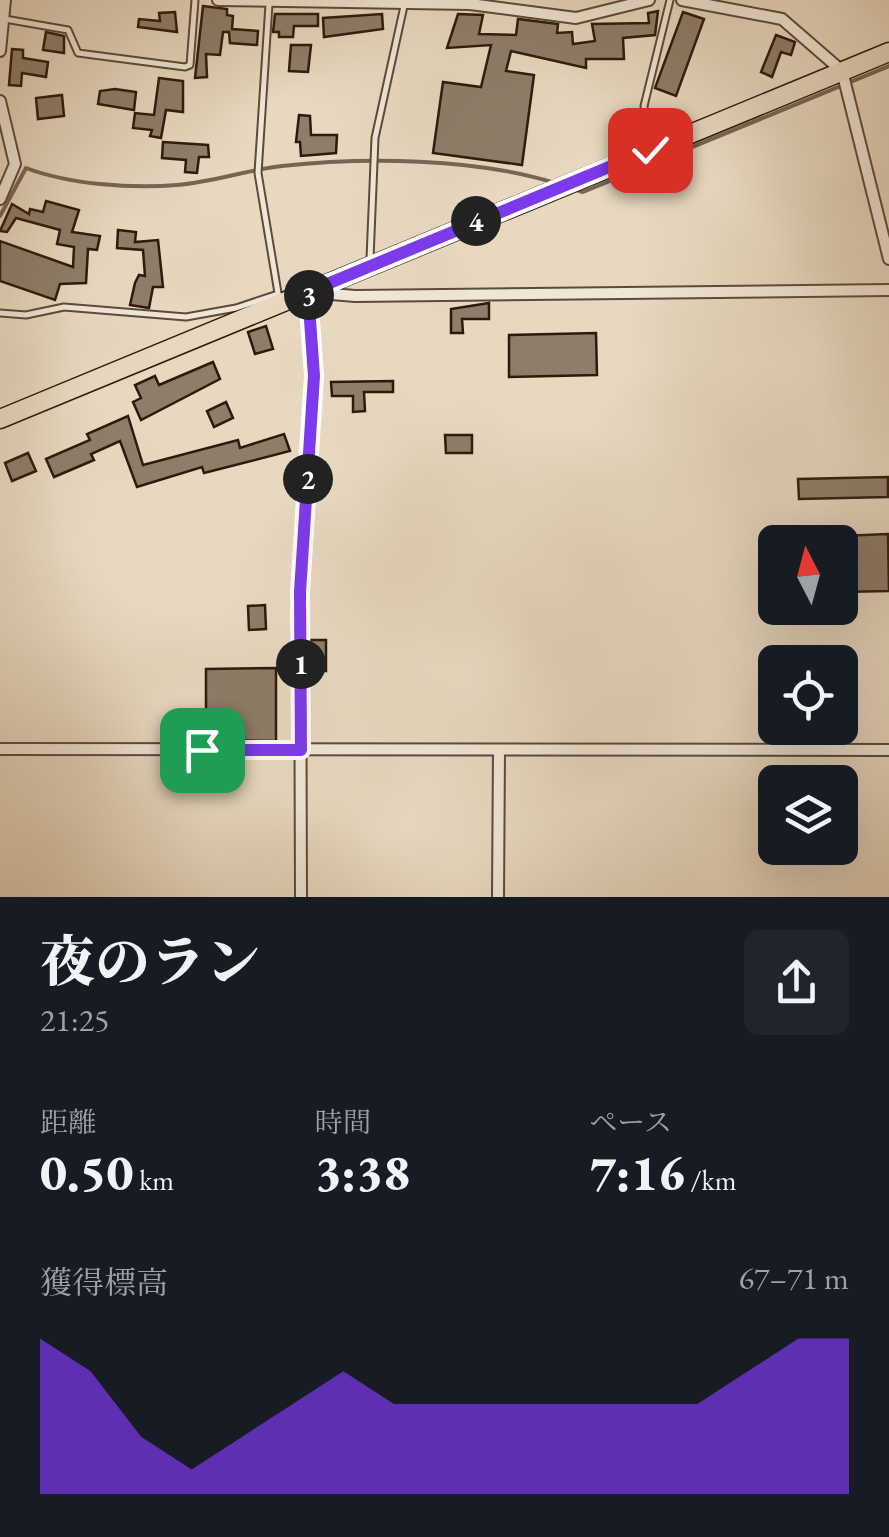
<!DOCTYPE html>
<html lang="ja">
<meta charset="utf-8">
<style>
body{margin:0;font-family:"EB Garamond","Noto Serif JP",serif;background:#20242c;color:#f1f3f6;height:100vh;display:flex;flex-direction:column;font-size:38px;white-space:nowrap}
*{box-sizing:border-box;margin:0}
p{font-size:32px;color:#9ea1a6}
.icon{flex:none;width:55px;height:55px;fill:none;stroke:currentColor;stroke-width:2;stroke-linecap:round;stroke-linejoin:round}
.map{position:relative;height:897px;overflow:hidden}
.drawer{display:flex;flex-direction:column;background:#171b24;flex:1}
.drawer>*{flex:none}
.needle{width:65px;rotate:354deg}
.controls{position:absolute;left:758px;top:525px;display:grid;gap:20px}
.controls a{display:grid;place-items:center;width:100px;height:100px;border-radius:15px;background:#171b24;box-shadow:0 10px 40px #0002;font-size:50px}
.pin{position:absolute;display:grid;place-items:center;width:85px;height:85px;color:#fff;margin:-42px;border-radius:20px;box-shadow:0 5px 15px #0006}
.km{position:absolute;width:50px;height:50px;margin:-25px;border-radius:50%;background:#222;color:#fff;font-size:28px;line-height:50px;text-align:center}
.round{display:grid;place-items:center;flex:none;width:105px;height:105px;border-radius:15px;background:#20242c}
.summary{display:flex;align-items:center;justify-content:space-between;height:170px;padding:0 40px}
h1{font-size:55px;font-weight:800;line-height:75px}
.stats{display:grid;grid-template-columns:repeat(3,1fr);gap:15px;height:170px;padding:10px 40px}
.stats div{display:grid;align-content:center}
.stats b{font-size:50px;font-weight:800}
.stats small{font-size:28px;font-weight:400}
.stats p{font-size:28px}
.chart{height:280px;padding:20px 40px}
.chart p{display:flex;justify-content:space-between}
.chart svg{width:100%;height:180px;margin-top:10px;fill:#7c3aed;opacity:.7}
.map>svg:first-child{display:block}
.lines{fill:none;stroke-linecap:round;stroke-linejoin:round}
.stream{stroke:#776554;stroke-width:4}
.building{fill:#8e7d6a;stroke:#2d1a0d;stroke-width:2.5}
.lane-casing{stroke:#5c4a3a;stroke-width:9}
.street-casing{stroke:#5c4a3a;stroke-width:14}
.primary-casing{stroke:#2d1a0d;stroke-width:21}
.lane{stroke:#f0e6d6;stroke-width:5}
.street{stroke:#f0e6d6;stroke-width:10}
.primary{stroke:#e8d8c0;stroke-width:18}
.route-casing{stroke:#fff;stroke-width:20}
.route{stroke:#7c3aed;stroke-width:12}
</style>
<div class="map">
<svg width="889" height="897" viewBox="0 0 889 897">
<rect width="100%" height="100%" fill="#e8d8c0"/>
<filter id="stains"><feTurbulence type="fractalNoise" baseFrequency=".002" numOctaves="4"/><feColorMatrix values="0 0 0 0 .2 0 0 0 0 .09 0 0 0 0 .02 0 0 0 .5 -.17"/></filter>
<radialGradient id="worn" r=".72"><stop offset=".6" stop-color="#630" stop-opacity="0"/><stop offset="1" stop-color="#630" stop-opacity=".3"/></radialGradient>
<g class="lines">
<g class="stream">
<polyline points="574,189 583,192 889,66"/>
<path d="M 0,216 L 26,168 C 68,184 131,189 177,185 C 212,182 247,170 282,166 C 364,157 476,158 555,183"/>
</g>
</g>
<g class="building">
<polygon points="203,6 227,9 227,15 233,16 232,29 258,31 257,45 230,43 229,32 223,32 220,55 206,54 207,77 195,78"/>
<polygon points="658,11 655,35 623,38 624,59 586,59 586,68 511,51 506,71 534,75 522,165 433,153 443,82 481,87 491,45 447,48 458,14 483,15 479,34 516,35 518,19 558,24 557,33 572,32 573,44 595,41 592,24 649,23 648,13"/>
<polygon points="175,12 177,32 138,27 139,19 160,21 159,13"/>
<polygon points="683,12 704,19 676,96 655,88"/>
<polygon points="275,14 318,14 318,26 294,26 293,37 279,37 279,32 273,32"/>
<polygon points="382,14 383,29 324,37 323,18"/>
<polygon points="46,32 64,36 64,53 43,50"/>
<polygon points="776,35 795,42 791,55 781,52 772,77 761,72"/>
<polygon points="291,45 311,45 308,72 289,71"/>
<polygon points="12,49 23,50 23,58 48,62 46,77 22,73 21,86 9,85"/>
<polygon points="159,78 183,81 183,112 166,110 161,138 150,136 152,130 133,128 135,113 154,115"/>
<polygon points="115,89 136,92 134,110 98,104 100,91"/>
<polygon points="62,95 64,116 38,119 36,98"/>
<polygon points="299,115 310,116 311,135 337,135 336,153 301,156 300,142 296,142"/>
<polygon points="163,142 208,145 209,157 199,157 197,173 185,172 186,160 162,158"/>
<polygon points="46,201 79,210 72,232 100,236 97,250 88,249 86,283 60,284 55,300 0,281 0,241 73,267 74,247 57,244 60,230 16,218 7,232 0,231 12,204 29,214 30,209 43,212"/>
<polygon points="118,230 136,232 135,242 158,240 163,287 153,287 149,308 130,305 135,283 139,275 145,276 143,250 117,248"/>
<polygon points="489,303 489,319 462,319 463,333 451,333 451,309"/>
<polygon points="266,326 273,349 255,354 248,332"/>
<polygon points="596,333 597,375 509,377 509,335"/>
<polygon points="213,362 220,379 141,420 133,402 141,398 135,385 155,376 159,385"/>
<polygon points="393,381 393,392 364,392 365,411 353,412 353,396 332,396 331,382"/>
<polygon points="226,402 233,418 214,427 207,411"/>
<polygon points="128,416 143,465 238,440 240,448 284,434 290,451 204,473 202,467 137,487 120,441 91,454 94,460 54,477 46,459 90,440 87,434"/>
<polygon points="445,435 472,435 472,453 446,453"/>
<polygon points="28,453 36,471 12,481 5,463"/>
<polygon points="888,477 888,497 799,499 798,479"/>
<polygon points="888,534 889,591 840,592 840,536"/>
<polygon points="265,605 266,629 249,630 248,606"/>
<rect x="309" y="640" width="17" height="31"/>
<polygon points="276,668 276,741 206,740 206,669"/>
</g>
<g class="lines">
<defs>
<g id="lane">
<polyline points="269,4 258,173 279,299"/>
<polyline points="5,19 68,30 78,53 185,67 190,65 195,0"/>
<polyline points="649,147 644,106 670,0"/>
<polyline points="370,259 375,138 404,6"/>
<polyline points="0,313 26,315 64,307 186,317 236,308 278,294"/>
</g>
<g id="street">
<polyline points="218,0 470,4 576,18 649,0"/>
<polyline points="682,0 782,19 842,71 889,259"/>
<polyline points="0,51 5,0"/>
<polyline points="0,101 15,164 0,199"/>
<polyline points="0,749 889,750"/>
<polyline points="301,897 300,592 314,375 308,292 355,296 889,290"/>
<polyline points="498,897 499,750"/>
</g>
<polyline id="primary" points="0,419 889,52"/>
</defs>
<use href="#lane" class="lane-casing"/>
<use href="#street" class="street-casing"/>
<use href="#primary" class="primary-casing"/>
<use href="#lane" class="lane"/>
<use href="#street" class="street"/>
<use href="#primary" class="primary"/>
</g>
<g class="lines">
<defs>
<polyline id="route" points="202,750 301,750 300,592 314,376 308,292 650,150"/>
</defs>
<use href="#route" class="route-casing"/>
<use href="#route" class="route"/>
</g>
<rect width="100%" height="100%" filter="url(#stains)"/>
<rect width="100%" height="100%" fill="url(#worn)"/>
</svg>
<div class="controls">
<a><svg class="needle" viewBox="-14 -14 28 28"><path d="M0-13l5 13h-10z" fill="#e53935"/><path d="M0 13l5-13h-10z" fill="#9ea1a6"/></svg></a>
<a><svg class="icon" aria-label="locate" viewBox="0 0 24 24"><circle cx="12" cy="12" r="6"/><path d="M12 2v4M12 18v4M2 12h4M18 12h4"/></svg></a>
<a><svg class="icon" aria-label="layers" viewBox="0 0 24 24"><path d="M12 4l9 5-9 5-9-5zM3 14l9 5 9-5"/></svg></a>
</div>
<div class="pin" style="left:202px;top:750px;background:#1e9e55"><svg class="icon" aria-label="arrive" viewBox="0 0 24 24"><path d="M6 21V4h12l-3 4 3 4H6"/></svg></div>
<div class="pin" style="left:650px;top:150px;background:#d93025"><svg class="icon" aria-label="check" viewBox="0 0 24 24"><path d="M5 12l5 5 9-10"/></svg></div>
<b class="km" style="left:301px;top:664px">1</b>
<b class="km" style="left:308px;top:479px">2</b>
<b class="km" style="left:309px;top:295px">3</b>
<b class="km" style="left:476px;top:221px">4</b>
</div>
<section class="drawer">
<div class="summary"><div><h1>夜のラン</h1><p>21:25</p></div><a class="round"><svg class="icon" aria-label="share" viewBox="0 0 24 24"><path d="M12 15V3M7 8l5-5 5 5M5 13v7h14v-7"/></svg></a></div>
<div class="stats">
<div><p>距離</p><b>0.50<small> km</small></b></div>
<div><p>時間</p><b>3:38</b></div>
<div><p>ペース</p><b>7:16<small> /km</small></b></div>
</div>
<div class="chart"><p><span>獲得標高</span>67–71 m</p>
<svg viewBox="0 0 160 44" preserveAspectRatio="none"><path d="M0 44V6L10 14L20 30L30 38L40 30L50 22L60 14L70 22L80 22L90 22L100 22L110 22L120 22L130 22L140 14L150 6L160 6V44z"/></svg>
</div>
</section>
